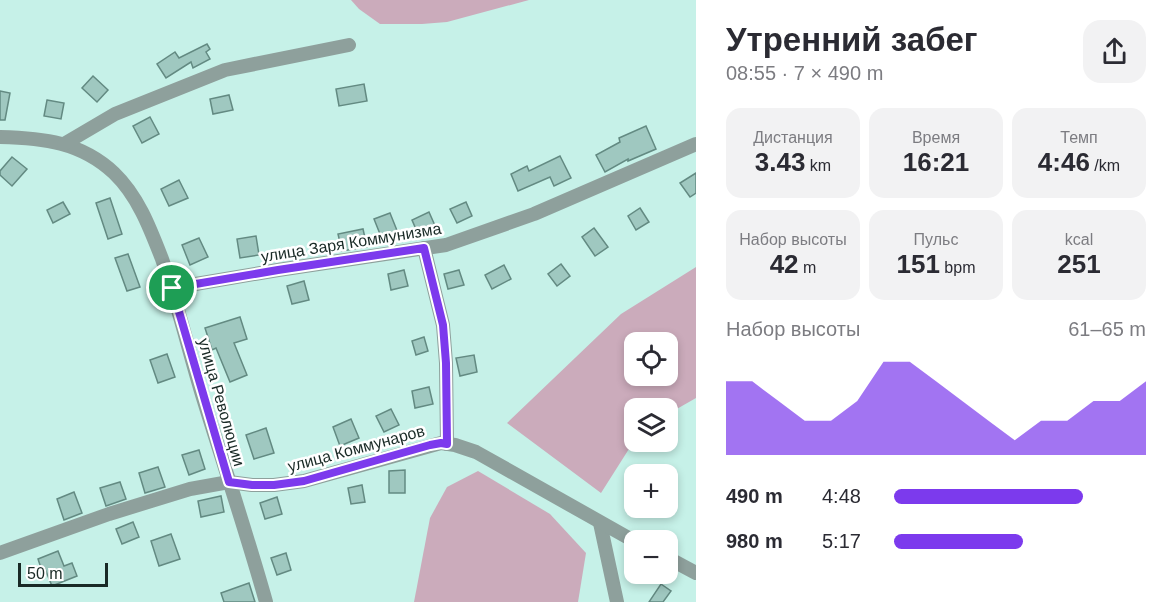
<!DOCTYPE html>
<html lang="ru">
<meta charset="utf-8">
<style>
body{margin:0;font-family:Arial,sans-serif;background:#f2f2f3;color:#2b2b33;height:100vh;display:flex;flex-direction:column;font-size:22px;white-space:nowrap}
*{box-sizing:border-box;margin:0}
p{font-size:20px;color:#7c7c81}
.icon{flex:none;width:33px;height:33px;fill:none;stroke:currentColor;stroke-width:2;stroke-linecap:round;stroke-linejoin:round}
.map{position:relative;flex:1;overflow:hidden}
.details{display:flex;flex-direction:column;background:#fff;width:480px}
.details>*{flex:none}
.tools{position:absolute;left:624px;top:332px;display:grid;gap:12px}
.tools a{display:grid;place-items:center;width:54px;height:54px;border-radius:12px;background:#fff;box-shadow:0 3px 9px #0003;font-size:30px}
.scale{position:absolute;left:18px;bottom:15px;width:90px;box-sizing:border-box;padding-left:6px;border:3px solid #192a26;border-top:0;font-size:16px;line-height:21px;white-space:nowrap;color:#192a26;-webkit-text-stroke:4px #fff;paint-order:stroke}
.pin{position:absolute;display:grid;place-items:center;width:51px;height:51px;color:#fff;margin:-26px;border:3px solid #fff;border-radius:50%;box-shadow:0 2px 6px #0007}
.round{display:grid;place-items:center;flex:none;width:63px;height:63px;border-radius:18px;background:#f2f2f3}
.overview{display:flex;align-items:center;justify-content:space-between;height:102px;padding:0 30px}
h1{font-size:33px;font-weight:700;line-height:45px}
.figures{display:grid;grid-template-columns:repeat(3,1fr);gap:9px;height:102px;padding:6px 30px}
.figures div{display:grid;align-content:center;border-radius:15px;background:#f2f2f3;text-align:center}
.figures b{font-size:26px;font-weight:700}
.figures small{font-size:16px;font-weight:400}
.figures p{font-size:16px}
.chart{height:168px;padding:12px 30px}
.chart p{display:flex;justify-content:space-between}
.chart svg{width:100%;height:108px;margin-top:6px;fill:#7c3aed;opacity:.7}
ul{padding:0 30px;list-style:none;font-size:20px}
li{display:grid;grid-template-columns:96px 72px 1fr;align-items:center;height:45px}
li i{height:15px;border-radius:8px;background:#7c3aed}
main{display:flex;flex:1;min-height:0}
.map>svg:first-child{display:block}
.green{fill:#cbabbb;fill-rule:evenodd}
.building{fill:#9fc8c0;stroke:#638a82;stroke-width:1.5}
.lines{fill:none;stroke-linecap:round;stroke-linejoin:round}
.minor{stroke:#8ea09c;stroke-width:14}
.route-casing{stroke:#fff;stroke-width:12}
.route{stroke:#7c3aed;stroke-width:8}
.labels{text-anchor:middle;stroke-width:5;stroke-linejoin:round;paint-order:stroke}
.street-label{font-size:16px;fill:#192a26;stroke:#fff}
</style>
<main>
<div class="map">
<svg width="696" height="602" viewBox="0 0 696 602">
<rect width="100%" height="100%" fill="#c6f1e8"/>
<g class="green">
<polygon points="351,0 529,0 447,22 422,24 380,24 359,9"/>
<path d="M 696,267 L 696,398 L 668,414 L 668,408 L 634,408 L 634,441 L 601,493 L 507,423 L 621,314 ZM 634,342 L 668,342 L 668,375 L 634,375 Z"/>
<polygon points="478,471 550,514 586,553 578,602 414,602 430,518 447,487"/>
</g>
<g class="building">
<polygon points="207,44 210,49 206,52 210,59 193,68 191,62 166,78 157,64 175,52 179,58"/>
<polygon points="93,76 108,90 97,102 82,88"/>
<polygon points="364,84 367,101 339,106 336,89"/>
<polygon points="0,91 10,93 5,120 0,120"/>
<polygon points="229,95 233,110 213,114 210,99"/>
<polygon points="47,100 64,103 61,119 44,116"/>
<polygon points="150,117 159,134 142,143 133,126"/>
<polygon points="646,126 656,149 628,161 628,159 605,172 596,155 620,142 619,138"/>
<polygon points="560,156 571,178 554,186 550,177 518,191 511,174 527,166 529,171"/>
<polygon points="12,157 27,169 12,186 0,175 0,171"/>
<polygon points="696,173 696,193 690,197 680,183"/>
<polygon points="179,180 188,198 169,206 161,189"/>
<polygon points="110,198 122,234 108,239 96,203"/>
<polygon points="63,202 70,214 53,223 47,210"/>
<polygon points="466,202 472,216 457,223 450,209"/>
<polygon points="640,208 649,222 636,230 628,216"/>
<polygon points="429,212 436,228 419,236 412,220"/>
<polygon points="390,213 398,233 382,239 374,219"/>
<polygon points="594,228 608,247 595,256 582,237"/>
<polygon points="363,229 367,247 342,251 338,234"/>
<polygon points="256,236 259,255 240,258 237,239"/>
<polygon points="199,238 208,257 190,265 182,245"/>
<polygon points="128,254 140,287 127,291 115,258"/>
<polygon points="561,264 570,276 557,286 548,274"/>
<polygon points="504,265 511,279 492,289 485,275"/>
<polygon points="404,270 408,286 391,290 388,274"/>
<polygon points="459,270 464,285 448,289 444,274"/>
<polygon points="304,281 309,300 292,304 287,286"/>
<polygon points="240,317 247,339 234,343 247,375 230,382 216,348 212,350 205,328"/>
<polygon points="424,337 428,351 416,355 412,341"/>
<polygon points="167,354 175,377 158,383 150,360"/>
<polygon points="474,355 477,372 460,376 456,358"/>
<polygon points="429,387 433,404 415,408 412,391"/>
<polygon points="391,409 399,425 384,432 376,416"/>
<polygon points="351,419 359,438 340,446 333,427"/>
<polygon points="266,428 274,453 254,459 246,435"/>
<polygon points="199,450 205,469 189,475 182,455"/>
<polygon points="158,467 165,487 145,493 139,473"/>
<polygon points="405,470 405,493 389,493 389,471"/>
<polygon points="120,482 126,499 106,506 100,488"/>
<polygon points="362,485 365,502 351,504 348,488"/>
<polygon points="74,492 82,513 64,520 57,499"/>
<polygon points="221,496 224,512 201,517 198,501"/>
<polygon points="277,497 282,514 265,519 260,503"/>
<polygon points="133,522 139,537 122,544 116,529"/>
<polygon points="171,534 180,559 159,566 151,541"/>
<polygon points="58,551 64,566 72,563 77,576 52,586 45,569 42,571 38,559"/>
<polygon points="286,553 291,570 277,575 271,558"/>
<polygon points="249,583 255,602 224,602 221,593"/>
<polygon points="661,584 671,591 663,602 649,602"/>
</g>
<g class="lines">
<g class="minor">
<path d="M 0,137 C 43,138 81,142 114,173 C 138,196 150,228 162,259 C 178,305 189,352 203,398 C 224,466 247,534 266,602"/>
<polyline points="64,144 115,114 225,70 349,45"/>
<polyline points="424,248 443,325 446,363 447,444"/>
<polyline points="172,288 278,270 446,245 534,214 696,144"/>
<polyline points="600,523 617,602"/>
<polyline points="0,553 109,514 190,489 229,482 252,485 274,485 304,481 441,443 455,445 476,452 634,541"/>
<polyline points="668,558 696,573"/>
</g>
</g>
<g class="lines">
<defs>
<polygon id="route" points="424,248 443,325 446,363 447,444 441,443 430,445 304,481 274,485 252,485 229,482 172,288 278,270"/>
</defs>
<use href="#route" class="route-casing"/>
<use href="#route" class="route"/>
</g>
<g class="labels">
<g class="street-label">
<text transform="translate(351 242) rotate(-9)" y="6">улица Заря Коммунизма</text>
<text transform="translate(222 402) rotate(74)" y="6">улица Революции</text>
<text transform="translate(356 448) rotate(-15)" y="6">улица Коммунаров</text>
</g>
</g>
</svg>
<div class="tools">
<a><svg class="icon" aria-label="locate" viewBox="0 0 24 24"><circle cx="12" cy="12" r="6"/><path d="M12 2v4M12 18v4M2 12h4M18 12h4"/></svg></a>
<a><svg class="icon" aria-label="layers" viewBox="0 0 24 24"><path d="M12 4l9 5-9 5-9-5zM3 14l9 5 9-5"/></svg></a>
<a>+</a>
<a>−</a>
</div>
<div class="scale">50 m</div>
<div class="pin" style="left:172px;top:288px;background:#1e9e55"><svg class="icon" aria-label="arrive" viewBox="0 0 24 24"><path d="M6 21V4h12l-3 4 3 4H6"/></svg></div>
</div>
<section class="details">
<div class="overview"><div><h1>Утренний забег</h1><p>08:55 · 7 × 490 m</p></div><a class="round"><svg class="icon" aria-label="share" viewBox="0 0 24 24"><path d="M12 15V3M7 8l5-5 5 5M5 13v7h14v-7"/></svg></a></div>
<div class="figures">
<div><p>Дистанция</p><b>3.43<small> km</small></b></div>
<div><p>Время</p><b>16:21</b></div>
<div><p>Темп</p><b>4:46<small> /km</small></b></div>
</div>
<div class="figures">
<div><p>Набор высоты</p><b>42<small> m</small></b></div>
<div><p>Пульс</p><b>151<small> bpm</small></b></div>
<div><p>kcal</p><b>251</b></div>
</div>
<div class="chart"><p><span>Набор высоты</span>61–65 m</p>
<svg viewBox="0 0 160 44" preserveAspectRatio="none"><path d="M0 44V14L10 14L20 22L30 30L40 30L50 22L60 6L70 6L80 14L90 22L100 30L110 38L120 30L130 30L140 22L150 22L160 14V44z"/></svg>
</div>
<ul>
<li><b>490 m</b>4:48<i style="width:75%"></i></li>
<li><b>980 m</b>5:17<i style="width:51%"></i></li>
</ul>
</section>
</main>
